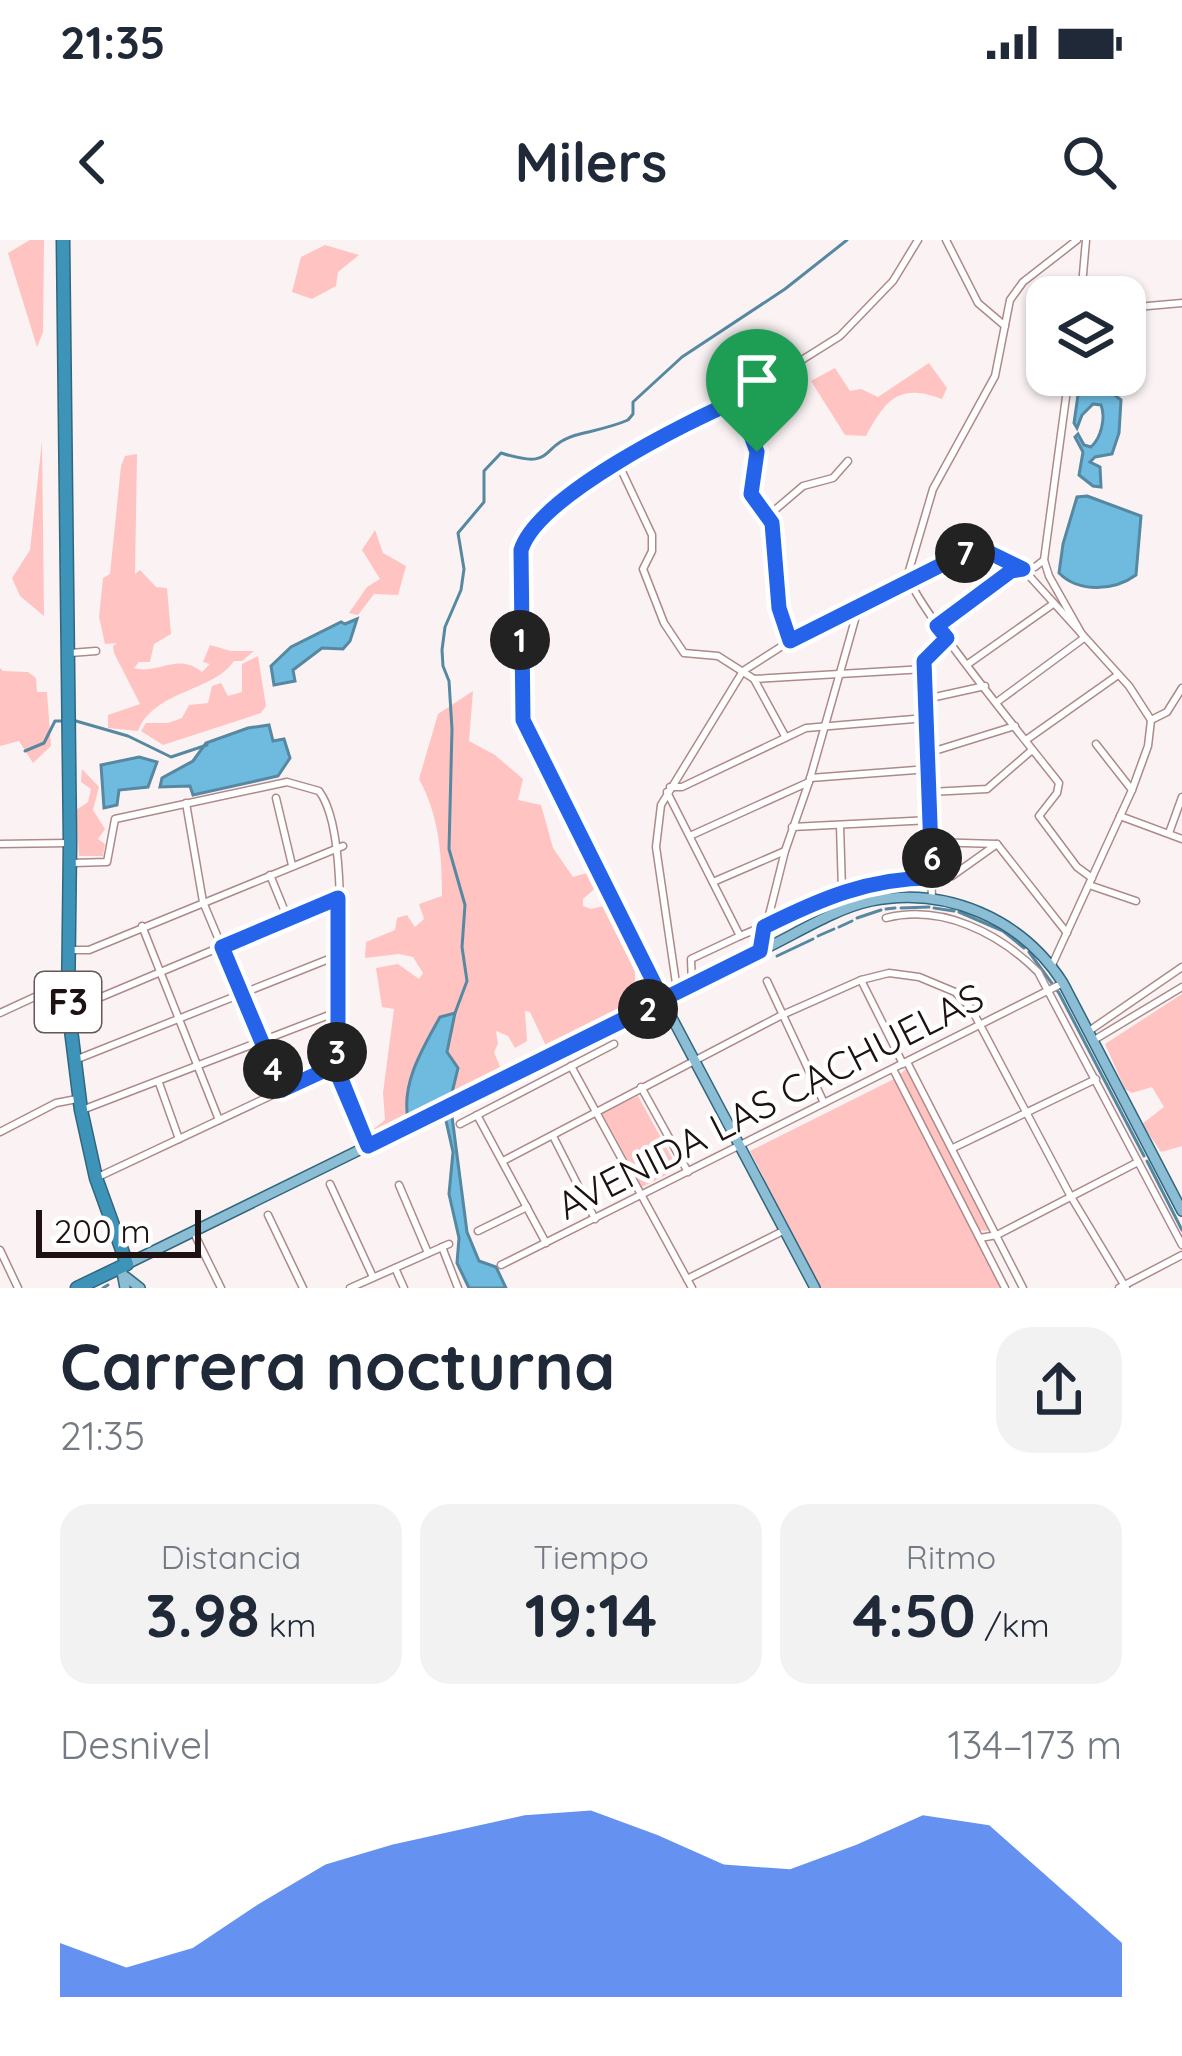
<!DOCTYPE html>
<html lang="es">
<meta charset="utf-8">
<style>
body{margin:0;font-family:Quicksand,sans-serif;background:#f2f2f3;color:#1f2937;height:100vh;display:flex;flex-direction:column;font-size:45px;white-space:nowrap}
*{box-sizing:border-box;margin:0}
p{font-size:39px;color:#747a83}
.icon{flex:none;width:66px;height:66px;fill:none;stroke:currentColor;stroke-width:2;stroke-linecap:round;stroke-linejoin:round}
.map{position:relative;height:1048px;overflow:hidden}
.details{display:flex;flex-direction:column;background:#fff;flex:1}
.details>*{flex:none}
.buttons{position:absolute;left:1026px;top:36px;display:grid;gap:24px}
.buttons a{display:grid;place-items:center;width:120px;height:120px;border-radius:24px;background:#fff;box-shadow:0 3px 9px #0004;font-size:60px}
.scale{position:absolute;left:36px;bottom:30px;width:165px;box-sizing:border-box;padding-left:12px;border:6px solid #1d1111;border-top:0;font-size:33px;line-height:42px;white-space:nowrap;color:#1d1111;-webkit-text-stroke:9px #fff;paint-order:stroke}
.pin{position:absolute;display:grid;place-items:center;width:102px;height:102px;color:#fff;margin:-123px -51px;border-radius:50% 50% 50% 0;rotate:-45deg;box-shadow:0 0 12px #0007}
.pin .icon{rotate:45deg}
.km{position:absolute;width:60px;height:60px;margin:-30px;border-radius:50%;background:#222;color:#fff;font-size:33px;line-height:60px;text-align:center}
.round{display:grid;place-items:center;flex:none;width:126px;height:126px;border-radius:36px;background:#f2f2f3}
.head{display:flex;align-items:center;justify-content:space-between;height:204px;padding:0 60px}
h1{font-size:66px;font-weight:700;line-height:90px}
.figures{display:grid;grid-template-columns:repeat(3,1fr);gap:18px;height:204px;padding:12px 60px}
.figures div{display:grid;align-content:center;border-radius:30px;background:#f2f2f3;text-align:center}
.figures b{font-size:60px;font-weight:700}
.figures small{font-size:33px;font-weight:400}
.figures p{font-size:33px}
.chart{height:336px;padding:24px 60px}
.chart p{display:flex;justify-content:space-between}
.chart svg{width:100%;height:216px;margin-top:12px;fill:#2563eb;opacity:.7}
.status{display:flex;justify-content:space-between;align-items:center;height:84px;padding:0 60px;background:#fff;direction:ltr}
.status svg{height:33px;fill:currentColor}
header{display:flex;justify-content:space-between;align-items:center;height:156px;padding:0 60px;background:#fff;font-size:54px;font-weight:700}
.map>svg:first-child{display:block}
.green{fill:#ffc3c2}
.water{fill:#6fbbdf;stroke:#5688a1;stroke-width:3}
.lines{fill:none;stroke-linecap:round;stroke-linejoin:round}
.stream{stroke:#5688a1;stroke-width:3}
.minor-casing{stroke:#ad8a89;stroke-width:9}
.major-casing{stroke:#32667e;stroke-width:12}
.highway-casing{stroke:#32667e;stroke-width:15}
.minor{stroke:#fff;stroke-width:6}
.major{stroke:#8bbed4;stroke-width:9}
.highway{stroke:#3d93b8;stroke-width:12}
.route-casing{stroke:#fff;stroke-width:24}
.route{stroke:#2563eb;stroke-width:15}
.labels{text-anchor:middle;stroke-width:9;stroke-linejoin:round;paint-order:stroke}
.shield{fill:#fff;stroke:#615858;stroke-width:3}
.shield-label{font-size:36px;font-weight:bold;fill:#1d1111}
.street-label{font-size:39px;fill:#1d1111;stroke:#fff}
</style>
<div class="status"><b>21:35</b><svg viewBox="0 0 49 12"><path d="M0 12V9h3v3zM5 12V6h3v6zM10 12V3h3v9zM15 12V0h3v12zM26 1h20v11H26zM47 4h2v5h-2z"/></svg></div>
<header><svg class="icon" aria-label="back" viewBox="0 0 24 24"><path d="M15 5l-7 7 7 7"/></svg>Milers<svg class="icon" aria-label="search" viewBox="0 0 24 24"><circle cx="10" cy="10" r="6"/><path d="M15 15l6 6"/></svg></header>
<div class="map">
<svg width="1182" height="1048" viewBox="0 0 1182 1048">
<rect width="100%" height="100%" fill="#fbf3f3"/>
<g class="green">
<polygon points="30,0 44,0 43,92 37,107 8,13"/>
<polygon points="325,5 359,15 338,32 336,46 312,59 292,52 301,17"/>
<path d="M 929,123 L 947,148 L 942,159 C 899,143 886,159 866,196 L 845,195 L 811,141 L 835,128 L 850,151 L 861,149 L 878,157 Z"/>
<polygon points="42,201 44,376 20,356 12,338 30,310"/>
<path d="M 137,214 L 135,334 L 140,330 L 156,347 L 167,348 L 171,394 L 154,404 L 150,422 L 139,422 L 134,428 C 159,435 177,412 202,432 L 210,424 L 203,422 L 210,405 L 231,411 L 254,411 L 242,421 L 234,421 C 213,452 154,450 138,491 L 108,488 L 108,475 L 140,464 L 114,413 L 113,406 L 117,403 L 105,404 L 99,377 L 103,338 L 110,334 L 121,226 L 125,216 Z"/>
<polygon points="375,290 383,313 406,326 398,355 374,354 358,375 349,373 367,347 380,339 362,310"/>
<polygon points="258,416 266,466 261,473 163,505 141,491 146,483 168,483 182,478 189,465 208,463 212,446 221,443 228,456 242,452 242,424"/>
<polygon points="0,428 3,431 28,432 36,438 37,452 47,452 51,506 33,523 19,501 0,506"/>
<path d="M 473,451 L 469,501 L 495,515 L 523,539 L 518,560 L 541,565 L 553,608 L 573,637 L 594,631 L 600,644 L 583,659 L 583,666 L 591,669 L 612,664 L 634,707 L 636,764 L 618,781 L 557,809 L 548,810 L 530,772 L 525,771 L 527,801 L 515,808 L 508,796 L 496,791 L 498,804 L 494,812 L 504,836 L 372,902 L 366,895 L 385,880 L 383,853 L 394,769 L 382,767 L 376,728 L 398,724 L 419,739 L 423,733 L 413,717 L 399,714 L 365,718 L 366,702 L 395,690 L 397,678 L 407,675 L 415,687 L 424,679 L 419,664 L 442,656 C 442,615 439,575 419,539 L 438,474 Z"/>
<polygon points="82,529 99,547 93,570 105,589 98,599 105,604 103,616 79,616 76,570 88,562 91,549 81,542"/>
<polygon points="1182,754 1182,906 1161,912 1142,884 1164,867 1152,847 1132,853 1125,849 1105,804"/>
<polygon points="906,829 989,987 987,991 979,990 899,835"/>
<polygon points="894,839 1001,1048 820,1048 750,911"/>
<polygon points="638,856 678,929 642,947 602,873"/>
</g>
<g class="water">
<path d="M 1103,135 L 1121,135 L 1125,142 L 1116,143 L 1111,152 L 1121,160 L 1119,193 L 1112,214 L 1095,217 L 1090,222 L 1100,227 L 1101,247 L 1093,246 L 1079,235 L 1083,212 L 1075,197 L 1078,194 L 1084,205 L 1091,207 C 1101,198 1106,178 1101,165 L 1093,164 L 1082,175 L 1077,188 L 1074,183 L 1079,148 Z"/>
<path d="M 1087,256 L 1141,276 L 1136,335 C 1114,351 1079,353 1059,333 L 1063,304 L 1077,257 Z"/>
<polygon points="357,379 350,401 343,409 322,408 293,430 295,441 274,445 271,426 291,407 341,382 345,384"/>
<polygon points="269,485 273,501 284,499 290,518 278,536 193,555 190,546 160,547 162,538 193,521 206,503 248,488"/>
<polygon points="139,517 157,522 148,547 119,550 117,565 104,568 101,525"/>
<path d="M 455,773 L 447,812 L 458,828 L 450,861 L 467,992 L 479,1021 L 496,1027 L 506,1048 L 469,1048 L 457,1023 L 459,998 L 449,954 L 453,912 L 442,863 L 408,879 C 401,843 423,808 440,777 Z"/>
</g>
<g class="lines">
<g class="stream">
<polyline points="76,481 128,496 171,517 207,505"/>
<polyline points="25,511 44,503 55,481 66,481"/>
<polyline points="901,668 929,667"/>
<polyline points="934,668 954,671"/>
<polyline points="886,669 895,668"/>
<polyline points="959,672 1003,691 1024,708"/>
<polyline points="857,678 881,670"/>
<polyline points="839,687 852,681"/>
<polyline points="818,696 834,689"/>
<polyline points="1029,712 1059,753 1144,916"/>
<polyline points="777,716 813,699"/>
<path d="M 455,773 L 467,741 L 462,707 L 465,665 L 449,609 L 452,489 L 449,441 L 443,426 L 442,410 L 445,387 L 461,350 L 464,329 L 458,293 L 484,262 L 484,231 L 501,213 C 559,231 536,205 580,194 C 596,190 612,187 628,180 L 633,174 L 633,162 L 682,117 L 785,49 L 847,0"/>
<polyline points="1147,921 1182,990"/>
<polyline points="103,1048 108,1045"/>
</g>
<defs>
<g id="minor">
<polyline points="946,0 978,63 1005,86"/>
<path d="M 1077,0 L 1023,42 L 1010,60 L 995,136 L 933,249 L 908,334 C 909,359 1035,512 1059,543 L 1057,553 L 1039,576 L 1077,627 L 1092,638"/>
<polyline points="1081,57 1086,0"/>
<polyline points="1125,68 1182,63"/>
<polyline points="738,161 757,211 751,254 772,283 779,368 790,401"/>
<polyline points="618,223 652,295 652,311 643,329 664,383 684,413 718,416 754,439"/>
<polyline points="769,275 803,246 833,238 848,221"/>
<polyline points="937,386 1011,331 1035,327 1044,320"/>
<polyline points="70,413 96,411"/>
<polyline points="968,424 1053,364"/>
<polyline points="926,459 985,446"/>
<polyline points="997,462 1084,398 1049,336 1044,320 1069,135"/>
<polyline points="1153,479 1167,472 1182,448"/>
<polyline points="785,496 754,439 925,429"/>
<polyline points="1026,500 1118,435"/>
<polyline points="1096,504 1132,550"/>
<polyline points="928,513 1015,486"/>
<polyline points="810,538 929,529"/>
<polyline points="670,547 682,547 806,488 926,478"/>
<polyline points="667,552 740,696 867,643 932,638"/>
<polyline points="930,552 987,549 1032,510"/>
<polyline points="276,558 292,625"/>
<polyline points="186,563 203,662 282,850"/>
<polyline points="1120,576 1182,599"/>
<polyline points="840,585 842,651"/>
<polyline points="792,587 931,580"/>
<polyline points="1169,593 1182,557"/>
<polyline points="692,595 809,542"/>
<polyline points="931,602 997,604 1067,693"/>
<polyline points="0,604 68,603"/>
<path d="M 73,623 L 107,622 L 115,579 L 287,542 L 319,551 C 353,595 335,761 338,822 L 334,826 L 368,906"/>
<polyline points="270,635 288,679"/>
<polyline points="952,636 997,604"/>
<polyline points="713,642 785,611"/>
<polyline points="1089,645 1136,661"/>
<polyline points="932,659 924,421 947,398"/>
<path d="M 886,678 C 942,664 999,693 1038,732 L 1182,1005"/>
<polyline points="142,686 219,880"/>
<polyline points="68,710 89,710 343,606"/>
<polyline points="760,711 785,611 809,542 858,369"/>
<polyline points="861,740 903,824"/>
<polyline points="767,741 824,863"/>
<polyline points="692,744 691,719 740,696"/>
<polyline points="677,750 656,607 661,565 743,431 790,401 975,310 1000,315 1023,329 1129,446 1151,480 1148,506 1132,550 1052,725"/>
<polyline points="663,761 523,480 520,330 523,302 560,265 631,213 684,183 738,160 840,96 893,41 918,0"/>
<polyline points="69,766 94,760 337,658"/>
<polyline points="0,773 67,742"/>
<polyline points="1089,791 1182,727"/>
<polyline points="1094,800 1182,747"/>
<polyline points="75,820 339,715"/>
<polyline points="907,822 1023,1048"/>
<polyline points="571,826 692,1048"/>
<polyline points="893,829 1005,1048"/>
<polyline points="159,843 179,899"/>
<polyline points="641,847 688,932"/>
<polyline points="82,870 342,770"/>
<polyline points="477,875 546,1003"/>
<polyline points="460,884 614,804"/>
<polyline points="0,892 56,863 77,859"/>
<polyline points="553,896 595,979"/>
<polyline points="953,908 1096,839"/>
<polyline points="503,921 782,775 861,740 889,733 919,737 955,752 971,768 1070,955 1126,1048"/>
<polyline points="98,937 334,826"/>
<polyline points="330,944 373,1037"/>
<polyline points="399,945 428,1013"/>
<polyline points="268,975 303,1048"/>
<polyline points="193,991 221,1048"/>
<polyline points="478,991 527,967"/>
<polyline points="980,998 997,995 1138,922"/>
<polyline points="442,1007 458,1048"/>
<polyline points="0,1010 18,1048"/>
<polyline points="501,1025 1063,743"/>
<polyline points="395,1028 404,1048"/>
<polyline points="687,1039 785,990"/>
<polyline points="350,1048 449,1004"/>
<polyline points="1119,1048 1182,1015"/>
</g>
<g id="major">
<polyline points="663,761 815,1048"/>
<path d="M 127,1024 L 663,761 C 692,739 729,726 762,710 C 796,694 834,669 871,661 C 947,646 1022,679 1063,743 L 1182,971"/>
<polyline points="121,1027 125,1048"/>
<polyline points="126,1037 140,1048"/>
</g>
<polyline id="highway" points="63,0 70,603 68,766 81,870 96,938 127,1024 77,1048"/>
</defs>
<use href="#minor" class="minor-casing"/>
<use href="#major" class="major-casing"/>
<use href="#highway" class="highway-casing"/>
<use href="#minor" class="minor"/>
<use href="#major" class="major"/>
<use href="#highway" class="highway"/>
</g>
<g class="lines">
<defs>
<path id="route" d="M 757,212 L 738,160 C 686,182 538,256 521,310 L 523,480 L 663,761 L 368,906 L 340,836 L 334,826 L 338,822 L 338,658 L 222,707 L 282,850 L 334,826 L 368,906 C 499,842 629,776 760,711 L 764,687 C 820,659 869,638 932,638 L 924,421 L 947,398 L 937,386 L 1011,331 L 1023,329 L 984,310 L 963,314 L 790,401 L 779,368 L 772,283 L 751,254 L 757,212"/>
</defs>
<use href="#route" class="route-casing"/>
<use href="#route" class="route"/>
</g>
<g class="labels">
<rect class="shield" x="35" y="732" width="66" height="60" rx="9"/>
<g class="shield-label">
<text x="68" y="775">F3</text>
</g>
<g class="street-label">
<text transform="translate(770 861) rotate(-27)" y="14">AVENIDA LAS CACHUELAS</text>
</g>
</g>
</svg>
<div class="buttons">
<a><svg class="icon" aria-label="layers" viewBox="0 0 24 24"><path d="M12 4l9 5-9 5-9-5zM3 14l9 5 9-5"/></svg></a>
</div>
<div class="scale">200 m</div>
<div class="pin" style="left:757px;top:212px;background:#1e9e55"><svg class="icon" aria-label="arrive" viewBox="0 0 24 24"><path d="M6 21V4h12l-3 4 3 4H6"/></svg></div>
<b class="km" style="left:520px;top:400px">1</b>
<b class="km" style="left:648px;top:769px">2</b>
<b class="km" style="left:337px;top:812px">3</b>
<b class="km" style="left:273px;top:829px">4</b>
<b class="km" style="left:932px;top:618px">6</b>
<b class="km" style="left:965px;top:313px">7</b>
</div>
<section class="details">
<div class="head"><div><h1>Carrera nocturna</h1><p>21:35</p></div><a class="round"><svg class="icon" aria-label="share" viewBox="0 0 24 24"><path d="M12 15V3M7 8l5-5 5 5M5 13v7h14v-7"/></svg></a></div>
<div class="figures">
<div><p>Distancia</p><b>3.98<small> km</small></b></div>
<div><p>Tiempo</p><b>19:14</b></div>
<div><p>Ritmo</p><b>4:50<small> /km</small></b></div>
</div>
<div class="chart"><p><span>Desnivel</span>134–173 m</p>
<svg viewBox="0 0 160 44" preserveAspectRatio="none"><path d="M0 44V33L10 38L20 34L30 25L40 17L50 13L60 10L70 7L80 6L90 11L100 17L110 18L120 13L130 7L140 9L150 21L160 33V44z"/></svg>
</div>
</section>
